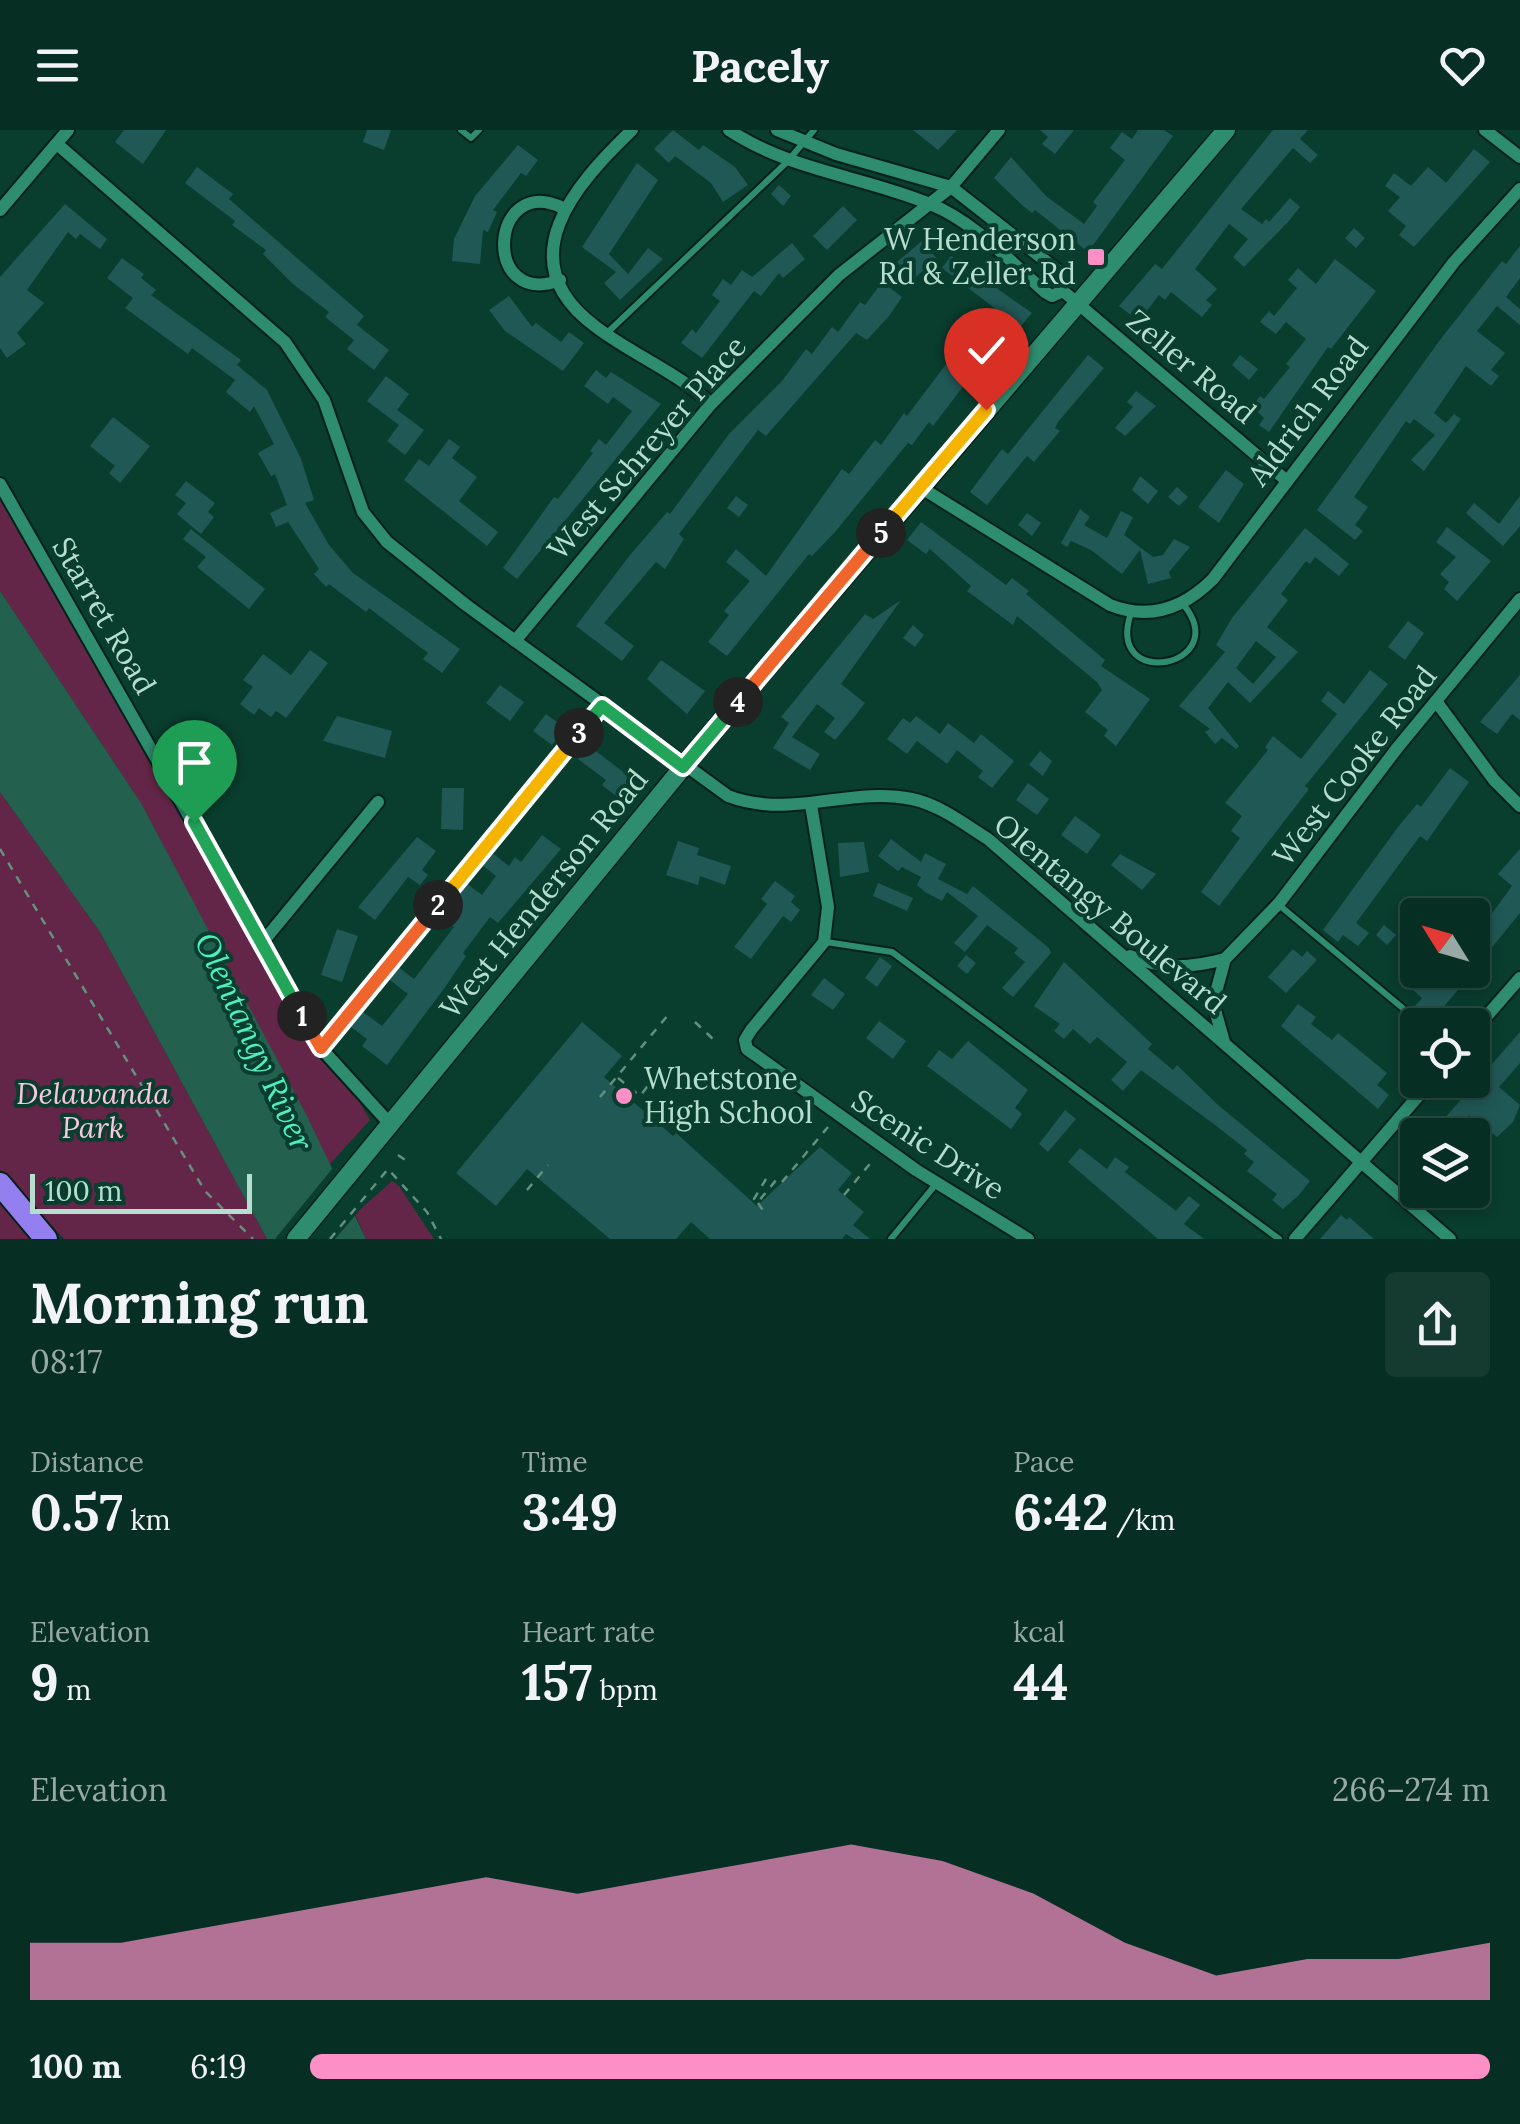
<!DOCTYPE html>
<meta charset="utf-8">
<style>
body{margin:0;font-family:Lora,serif;background:#153a2f;color:#f1f3f6;height:100vh;display:flex;flex-direction:column;font-size:38px;white-space:nowrap}
*{box-sizing:border-box;margin:0}
p{font-size:32px;color:#98a8a5}
.icon{flex:none;width:55px;height:55px;fill:none;stroke:currentColor;stroke-width:2;stroke-linecap:round;stroke-linejoin:round}
.map{position:relative;height:1109px;overflow:hidden}
.panel{display:flex;flex-direction:column;background:#072e22;flex:1}
.panel>*{flex:none}
.needle{width:65px;rotate:307deg}
.controls{position:absolute;left:1400px;top:768px;display:grid;gap:20px}
.controls a{display:grid;place-items:center;width:90px;height:90px;border-radius:10px;background:#072e22;box-shadow:0 5px 15px #0003,0 0 0 2px #284a40;font-size:50px}
.scale{position:absolute;left:30px;bottom:25px;width:222px;box-sizing:border-box;padding-left:10px;border:5px solid #b5dece;border-top:0;font-size:28px;line-height:35px;white-space:nowrap;color:#b5dece;-webkit-text-stroke:8px #093d2e;paint-order:stroke}
.pin{position:absolute;display:grid;place-items:center;width:85px;height:85px;color:#fff;margin:-102px -42px;border-radius:50% 50% 50% 0;rotate:-45deg;box-shadow:0 0 10px #0007}
.pin .icon{rotate:45deg}
.km{position:absolute;width:50px;height:50px;margin:-25px;border-radius:50%;background:#222;color:#fff;font-size:28px;line-height:50px;text-align:center}
.round{display:grid;place-items:center;flex:none;width:105px;height:105px;border-radius:10px;background:#153a2f}
.head{display:flex;align-items:center;justify-content:space-between;height:170px;padding:0 30px}
h1{font-size:55px;font-weight:700;line-height:75px}
.metrics{display:grid;grid-template-columns:repeat(3,1fr);gap:15px;height:170px;padding:10px 30px}
.metrics div{display:grid;align-content:center}
.metrics b{font-size:50px;font-weight:700}
.metrics small{font-size:28px;font-weight:400}
.metrics p{font-size:28px}
.chart{height:280px;padding:20px 30px}
.chart p{display:flex;justify-content:space-between}
.chart svg{width:100%;height:180px;margin-top:10px;fill:#fb8fc6;opacity:.7}
ul{padding:0 30px;list-style:none;font-size:32px}
li{display:grid;grid-template-columns:160px 120px 1fr;align-items:center;height:75px}
li i{height:25px;border-radius:12px;background:#fb8fc6}
header{display:flex;justify-content:space-between;align-items:center;height:130px;padding:0 30px;background:#072e22;font-size:45px;font-weight:700}
.map>svg:first-child{display:block}
.green{fill:#642648}
.water{fill:#23604d}
.pier{fill:#093d2e}
.building{fill:#205855;fill-rule:evenodd}
.lines{fill:none;stroke-linecap:round;stroke-linejoin:round}
.service-casing{stroke:#042118;stroke-width:10}
.minor-casing{stroke:#042118;stroke-width:16}
.secondary-casing{stroke:#042118;stroke-width:21}
.motorway-casing{stroke:#042118;stroke-width:26}
.path{stroke:#629081;stroke-width:2.5;stroke-dasharray:8 8;stroke-linecap:butt}
.service{stroke:#2e8c6f;stroke-width:6}
.minor{stroke:#2e8c6f;stroke-width:12}
.secondary{stroke:#2e8c6f;stroke-width:18}
.motorway{stroke:#937ff0;stroke-width:22}
.split-1-casing{stroke:#fff;stroke-width:20}
.split-2-casing{stroke:#fff;stroke-width:20}
.split-3-casing{stroke:#fff;stroke-width:20}
.split-4-casing{stroke:#fff;stroke-width:20}
.split-5-casing{stroke:#fff;stroke-width:20}
.split-6-casing{stroke:#fff;stroke-width:20}
.split-1{stroke:#22a559;stroke-width:12}
.split-2{stroke:#f0652b;stroke-width:12}
.split-3{stroke:#f5b400;stroke-width:12}
.split-4{stroke:#22a559;stroke-width:12}
.split-5{stroke:#f0652b;stroke-width:12}
.split-6{stroke:#f5b400;stroke-width:12}
.poi-dot{fill:#fb8fc6;stroke:#093d2e;stroke-width:4}
.labels{text-anchor:middle;stroke-width:8;stroke-linejoin:round;paint-order:stroke}
.poi-label{font-size:30px;fill:#b5dece;stroke:#093d2e;text-anchor:end}
.street-label{font-size:30px;fill:#b5dece;stroke:#093d2e}
.park-label{font-size:30px;font-style:italic;fill:#f6c7dd;stroke:#093d2e}
.water-label{font-size:32px;font-style:italic;fill:#50efc0;stroke:#093d2e}
</style>
<header><svg class="icon" aria-label="menu" viewBox="0 0 24 24"><path d="M4 6h16M4 12h16M4 18h16"/></svg>Pacely<svg class="icon" aria-label="heart" viewBox="0 0 24 24"><path d="M12 20l-8-8c-3-5 5-10 8-4 3-6 11-1 8 4z"/></svg></header>
<div class="map">
<svg width="1520" height="1109" viewBox="0 0 1520 1109">
<rect width="100%" height="100%" fill="#093d2e"/>
<g class="green">
<polygon points="0,345 61,464 370,990 330,1034 141,673 0,461"/>
<polygon points="0,662 100,802 267,1109 64,1109 0,1040"/>
<polygon points="392,1051 399,1056 434,1109 366,1109 355,1084"/>
<polygon points="0,1063 38,1109 0,1109"/>
</g>
<polygon class="water" points="0,461 141,673 307,986 366,1109 267,1109 100,802 0,662"/>
<polygon class="pier" points="336,1034 359,1081 335,1109 275,1109"/>
<g class="building">
<polygon points="124,0 166,0 143,34 115,12"/>
<polygon points="367,0 391,0 384,20 363,12"/>
<polygon points="673,0 699,20 703,15 735,37 748,55 723,72 711,53 675,26 669,33 654,19"/>
<polygon points="913,0 957,0 938,20"/>
<polygon points="1040,0 1074,0 1055,24 1042,14 1048,7"/>
<polygon points="1138,0 1164,0 1173,6 1088,122 1035,80 1032,83 1023,76 994,48 1011,27 1046,66 1084,94 1097,76 1093,72 1125,30 1110,18 1122,2 1132,9"/>
<polygon points="1273,0 1308,0 1300,9 1318,25 1310,33 1293,18 1241,79 1262,94 1266,89 1269,92 1290,68 1300,77 1288,92 1244,137 1233,127 1248,109 1229,94 1195,139 1217,159 1206,170 1212,175 1202,187 1171,162 1165,170 1159,165 1139,191 1119,176 1155,134 1162,139"/>
<polygon points="518,15 538,30 526,46 521,43 493,80 497,82 488,102 483,100 480,134 452,131 454,109 475,66"/>
<polygon points="1474,19 1490,32 1414,117 1399,105 1406,96 1388,81 1400,67 1385,56 1394,43 1411,56 1428,37 1446,53"/>
<polygon points="637,33 658,50 609,124 628,144 648,118 663,129 620,170 604,153 616,142 582,117"/>
<polygon points="197,37 233,64 229,69 364,186 357,195 389,220 374,240 347,219 354,210 325,187 329,182 293,154 263,124 266,120 232,95 235,91 185,53"/>
<polygon points="779,55 791,66 783,76 771,64"/>
<polygon points="65,74 107,109 100,119 80,104 76,109 68,102 27,160 44,173 17,203 26,214 7,228 0,218 0,147"/>
<polygon points="843,76 857,90 827,120 813,106"/>
<polygon points="1354,98 1365,108 1356,118 1345,108"/>
<polygon points="922,111 937,129 912,150 897,132"/>
<polygon points="792,113 805,129 783,148 779,143 761,166 754,161 702,228 681,213 692,199 696,203 720,171 712,165 723,149 731,155 742,140 752,147"/>
<polygon points="1520,116 1520,148 1506,167 1520,179 1520,195 1497,176 1477,201 1505,223 1491,240 1499,246 1491,256 1466,236 1434,283 1446,293 1454,284 1461,289 1424,341 1411,330 1435,305 1414,289 1410,294 1406,291 1354,367 1368,377 1355,395 1363,401 1355,410 1317,380 1440,210 1502,131 1506,134"/>
<polygon points="951,126 1032,183 992,230 987,225 933,296 929,292 912,315 908,313 835,402 812,426 809,424 727,526 708,512 729,485 724,481 750,451 726,432 736,419 766,446 842,339 849,344 875,310 881,315 904,283 907,286 965,209 954,200 966,185 983,198 997,180 942,138"/>
<polygon points="122,128 144,144 141,148 156,160 151,165 241,230 237,235 267,260 301,329 314,370 305,373 329,415 353,443 460,519 442,543 423,529 428,523 369,478 366,482 329,454 326,457 314,444 319,439 288,392 276,397 270,383 287,375 275,344 271,346 258,323 274,314 254,276 250,282 226,262 235,250 192,218 188,224 125,178 133,168 107,148"/>
<polygon points="1335,129 1376,161 1331,219 1328,217 1269,302 1259,295 1264,288 1252,277 1260,266 1264,269 1290,237 1286,234 1306,209 1286,192 1276,204 1260,192 1269,181 1274,186 1297,158 1288,150 1298,138 1316,154"/>
<polygon points="882,152 902,167 889,186 867,210 856,203 766,306 758,300 679,404 684,409 665,439 656,432 604,493 634,516 622,531 576,496 630,425 667,382 670,384 729,304 782,251 806,219 812,224 832,197 838,202 860,172 865,175"/>
<polygon points="509,166 532,197 536,193 561,212 569,202 584,213 563,241 505,201 489,180"/>
<polygon points="1088,225 1104,238 1058,292 1055,298 1060,301 1034,332 1027,326 987,375 970,362 1002,319 1008,324"/>
<polygon points="1240,225 1258,239 1249,250 1232,235"/>
<polygon points="596,240 606,248 611,242 661,274 517,449 503,438 554,367 558,369 593,323 590,321 599,309 606,315 632,281 613,267 608,274 584,256"/>
<polygon points="386,246 409,264 397,280 424,300 405,325 387,311 399,295 367,271"/>
<polygon points="1136,261 1156,276 1125,306 1115,298 1133,277 1127,272"/>
<polygon points="113,287 150,316 120,353 109,343 115,336 90,316"/>
<polygon points="449,309 460,317 452,328 477,347 459,371 498,402 487,416 404,350 419,329 429,336"/>
<polygon points="1226,340 1244,354 1219,393 1198,377"/>
<polygon points="1140,346 1158,361 1148,374 1132,360"/>
<polygon points="186,351 215,373 208,382 214,387 201,404 177,384 186,373 175,365"/>
<polygon points="1177,357 1188,367 1179,376 1168,367"/>
<polygon points="736,366 748,375 739,387 727,378"/>
<polygon points="1520,366 1520,396 1503,416 1466,383 1474,373 1499,394"/>
<polygon points="1080,379 1090,387 1084,395 1107,408 1121,381 1133,387 1124,405 1153,427 1163,425 1174,409 1190,417 1169,442 1171,448 1148,454 1140,420 1122,444 1091,420 1071,411 1067,417 1061,413"/>
<polygon points="1027,383 1041,393 1032,406 1018,395"/>
<polygon points="921,392 1006,455 1012,448 1029,461 1026,464 1105,530 1101,536 1150,569 1116,616 1104,606 1108,600 1085,582 1102,560 1097,552 1017,486 1013,495 967,461 971,456 930,419 926,424 907,410"/>
<polygon points="1447,397 1491,431 1457,471 1444,459 1449,452 1440,444 1456,427 1436,412"/>
<path d="M 1305,398 L 1349,434 L 1339,446 L 1315,427 L 1310,434 L 1306,431 L 1281,464 L 1288,470 L 1267,497 L 1298,522 L 1250,573 L 1228,552 L 1208,578 L 1239,616 L 1236,619 L 1222,608 L 1215,614 L 1205,602 L 1210,599 L 1179,576 L 1225,522 L 1216,515 L 1232,488 ZM 1256,511 L 1276,527 L 1253,554 L 1236,538 Z"/>
<polygon points="191,399 265,459 249,479 197,437 206,427 183,409"/>
<polygon points="901,470 841,554 865,573 855,586 835,610 824,602 835,588 817,574 792,607 820,624 810,640 773,618 789,593 781,587 865,484 873,489"/>
<polygon points="1408,491 1424,503 1405,530 1388,517"/>
<polygon points="913,495 924,505 915,517 903,508"/>
<polygon points="310,520 328,533 286,588 276,581 271,587 259,578 254,585 240,574 253,557 243,550 263,524 291,545"/>
<polygon points="661,530 705,561 687,584 647,549"/>
<polygon points="1370,540 1388,554 1305,656 1309,659 1219,776 1201,762 1240,708 1231,701 1242,686 1225,673 1268,620 1265,617 1273,606 1301,629 1337,584 1321,571 1328,561 1344,574"/>
<polygon points="1520,545 1520,590 1512,584 1497,604 1480,592"/>
<polygon points="500,555 524,572 510,591 486,573"/>
<polygon points="546,584 565,598 552,615 533,601"/>
<polygon points="337,586 392,601 385,628 323,611"/>
<polygon points="916,586 940,604 948,593 974,613 981,604 1014,631 992,658 978,647 983,641 957,620 947,634 917,611 907,624 887,609 903,588 910,593"/>
<polygon points="588,615 635,651 621,670 602,655 606,650 578,629"/>
<polygon points="1040,621 1052,631 1043,646 1029,635"/>
<polygon points="1450,638 1469,652 1427,711 1420,706 1356,793 1369,803 1358,816 1343,805 1338,812 1323,800 1398,697 1417,674 1421,677"/>
<polygon points="1028,653 1049,669 1037,685 1016,670"/>
<polygon points="442,658 464,658 463,700 441,699"/>
<polygon points="1075,686 1101,705 1087,724 1061,705"/>
<polygon points="542,705 561,719 498,793 490,787 463,823 466,826 446,856 387,935 362,916 367,909 351,897 363,882 382,896 408,864 387,848 397,836 414,849 454,797 440,786 449,773 466,753 482,765 496,746 482,735 491,722 509,736 515,727 521,732"/>
<polygon points="417,707 436,721 422,740 428,745 420,755 408,747 375,790 358,777"/>
<polygon points="891,709 921,732 925,723 946,734 938,749 967,764 973,756 1049,818 1051,823 1013,867 1002,858 1025,832 1014,823 1018,818 987,795 965,822 954,813 978,786 947,762 942,771 925,762 917,755 921,747 902,737 898,741 878,726"/>
<polygon points="678,711 699,718 697,725 731,736 725,755 700,746 698,755 666,745"/>
<polygon points="864,712 869,742 840,747 838,713"/>
<polygon points="1520,719 1520,783 1472,842 1472,811 1512,756 1498,744"/>
<polygon points="1120,724 1156,744 1142,760 1111,735"/>
<polygon points="775,751 795,766 791,772 800,780 791,792 783,786 751,829 734,817 767,774 761,769"/>
<polygon points="878,753 913,768 907,781 873,766"/>
<polygon points="1384,795 1396,805 1387,815 1376,805"/>
<polygon points="337,799 358,806 342,852 321,845"/>
<polygon points="1293,819 1302,827 1307,821 1317,830 1286,863 1268,847"/>
<polygon points="966,825 976,833 967,844 957,836"/>
<polygon points="880,827 892,836 877,857 865,848"/>
<polygon points="1064,832 1152,914 1148,919 1173,940 1177,935 1218,975 1310,1051 1299,1065 1283,1079 1272,1070 1277,1064 1247,1041 1254,1032 1244,1024 1247,1020 1215,995 1141,940 1123,961 1111,950 1127,932 1097,907 1090,914 1073,899 1064,909 1054,901 1060,894 1034,876"/>
<polygon points="1408,837 1432,859 1448,840 1465,852 1432,890 1415,876 1422,868 1399,847"/>
<polygon points="824,848 845,864 833,880 811,865"/>
<polygon points="1298,874 1316,887 1311,894 1332,910 1338,903 1387,943 1377,955 1389,965 1378,979 1281,896"/>
<polygon points="879,891 906,911 893,929 866,908"/>
<polygon points="582,892 622,926 604,947 673,1006 676,1003 757,1076 820,1017 852,1043 838,1060 864,1082 853,1095 870,1109 854,1109 846,1104 842,1109 710,1109 691,1092 676,1109 610,1109 527,1039 496,1076 456,1043"/>
<polygon points="1520,902 1520,933 1499,957 1520,975 1513,992 1497,1007 1469,985 1452,1005 1430,1005"/>
<polygon points="968,911 1028,960 1015,978 1022,984 1011,999 927,936 939,920 952,929"/>
<polygon points="1065,980 1076,989 1048,1022 1039,1014"/>
<polygon points="1080,1018 1107,1039 1115,1027 1129,1037 1125,1042 1176,1081 1189,1066 1200,1075 1184,1094 1204,1109 1158,1109 1068,1032"/>
<polygon points="1341,1085 1347,1090 1349,1087 1374,1109 1320,1109"/>
</g>
<g class="lines">
<defs>
<g id="service">
<polyline points="461,0 471,8 479,0"/>
<polyline points="607,203 787,32 814,0"/>
<path d="M 1131,483 C 1104,562 1235,537 1183,474"/>
<polyline points="1279,775 1423,895"/>
<polyline points="826,812 892,822 1279,1109"/>
<polyline points="321,918 602,576"/>
<polyline points="891,1109 936,1054"/>
</g>
<g id="minor">
<path d="M 632,0 C 576,54 506,131 596,197 C 633,225 677,242 711,274"/>
<path d="M 729,0 C 791,41 862,46 930,74 C 973,91 1011,132 1045,162 L 1052,166 L 1063,161"/>
<polyline points="777,0 836,24 951,57 1061,143 1063,161 1287,351"/>
<polyline points="1485,0 1520,27"/>
<path d="M 57,14 L 285,212 L 324,270 L 363,382 L 387,412 L 466,475 L 728,666 C 791,690 849,656 912,669 C 940,675 964,694 988,709 L 1450,1109"/>
<polyline points="0,80 68,0"/>
<path d="M 560,150 C 481,180 489,42 563,78"/>
<polyline points="0,354 321,918 390,994"/>
<path d="M 920,357 L 1110,475 C 1150,491 1184,478 1213,449 L 1454,132 L 1520,59"/>
<polyline points="515,511 711,274 839,145 951,57 999,0"/>
<polyline points="1436,571 1494,650 1520,676"/>
<polyline points="811,675 828,777 824,812 751,900 745,910 747,919 916,1040 1028,1109"/>
<polyline points="262,813 378,672"/>
<path d="M 1130,826 C 1164,840 1190,838 1225,829"/>
<polyline points="1472,903 1520,848"/>
<polyline points="1224,912 1213,873 1225,829 1280,772 1398,617 1520,469"/>
<polyline points="1295,1109 1432,950"/>
</g>
<polyline id="secondary" points="296,1109 697,620 1226,0"/>
<polyline id="motorway" points="0,1054 46,1109"/>
</defs>
<use href="#service" class="service-casing"/>
<use href="#minor" class="minor-casing"/>
<use href="#secondary" class="secondary-casing"/>
<use href="#motorway" class="motorway-casing"/>
<g class="path">
<polyline points="0,719 205,1061 253,1109"/>
<polyline points="695,892 713,909"/>
<polyline points="618,948 640,966 647,957 653,959"/>
<polyline points="600,967 668,885"/>
<polyline points="398,1025 411,1034"/>
<polyline points="766,1049 754,1069 758,1072 777,1049 782,1052 828,997"/>
<polyline points="527,1060 548,1035"/>
<polyline points="844,1065 874,1029"/>
<polyline points="758,1073 764,1082"/>
<polyline points="330,1109 388,1039 427,1082 441,1109"/>
</g>
<use href="#service" class="service"/>
<use href="#minor" class="minor"/>
<use href="#secondary" class="secondary"/>
<use href="#motorway" class="motorway"/>
</g>
<g class="lines">
<defs>
<polyline id="split-1" points="194,692 302,886"/>
<polyline id="split-2" points="302,886 321,918 438,775"/>
<polyline id="split-3" points="438,775 579,603"/>
<polyline id="split-4" points="579,603 602,576 683,637 738,572"/>
<polyline id="split-5" points="738,572 881,403"/>
<polyline id="split-6" points="881,403 986,280"/>
</defs>
<use href="#split-1" class="split-1-casing"/>
<use href="#split-2" class="split-2-casing"/>
<use href="#split-3" class="split-3-casing"/>
<use href="#split-4" class="split-4-casing"/>
<use href="#split-5" class="split-5-casing"/>
<use href="#split-6" class="split-6-casing"/>
<use href="#split-1" class="split-1"/>
<use href="#split-2" class="split-2"/>
<use href="#split-3" class="split-3"/>
<use href="#split-4" class="split-4"/>
<use href="#split-5" class="split-5"/>
<use href="#split-6" class="split-6"/>
</g>
<g class="poi-dot">
<rect x="1086" y="117" width="20" height="20" rx="5"/>
<circle cx="624" cy="966" r="10"/>
</g>
<g class="labels">
<g class="poi-label">
<text x="1076" y="120">W Henderson<tspan x="1076" dy="34">Rd &amp; Zeller Rd</tspan></text>
<text x="644" y="959" text-anchor="start">Whetstone<tspan x="644" dy="34">High School</tspan></text>
</g>
<g class="street-label">
<text transform="translate(1191 237) rotate(40)" y="10">Zeller Road</text>
<text transform="translate(1308 281) rotate(-53)" y="10">Aldrich Road</text>
<text transform="translate(647 318) rotate(-49)" y="10">West Schreyer Place</text>
<text transform="translate(104 486) rotate(60)" y="10">Starret Road</text>
<text transform="translate(1355 636) rotate(-52)" y="10">West Cooke Road</text>
<text transform="translate(544 764) rotate(-51)" y="10">West Henderson Road</text>
<text transform="translate(1110 784) rotate(40)" y="10">Olentangy Boulevard</text>
<text transform="translate(928 1015) rotate(33)" y="10">Scenic Drive</text>
</g>
<g class="park-label">
<text x="93" y="974">Delawanda<tspan x="93" dy="34">Park</tspan></text>
</g>
<g class="water-label">
<text transform="translate(254 912) rotate(65)" y="11">Olentangy River</text>
</g>
</g>
</svg>
<div class="controls">
<a><svg class="needle" viewBox="-14 -14 28 28"><path d="M0-13l5 13h-10z" fill="#e53935"/><path d="M0 13l5-13h-10z" fill="#98a8a5"/></svg></a>
<a><svg class="icon" aria-label="locate" viewBox="0 0 24 24"><circle cx="12" cy="12" r="6"/><path d="M12 2v4M12 18v4M2 12h4M18 12h4"/></svg></a>
<a><svg class="icon" aria-label="layers" viewBox="0 0 24 24"><path d="M12 4l9 5-9 5-9-5zM3 14l9 5 9-5"/></svg></a>
</div>
<div class="scale">100 m</div>
<div class="pin" style="left:194px;top:692px;background:#1e9e55"><svg class="icon" aria-label="arrive" viewBox="0 0 24 24"><path d="M6 21V4h12l-3 4 3 4H6"/></svg></div>
<div class="pin" style="left:986px;top:280px;background:#d93025"><svg class="icon" aria-label="check" viewBox="0 0 24 24"><path d="M5 12l5 5 9-10"/></svg></div>
<b class="km" style="left:302px;top:886px">1</b>
<b class="km" style="left:438px;top:775px">2</b>
<b class="km" style="left:579px;top:603px">3</b>
<b class="km" style="left:738px;top:572px">4</b>
<b class="km" style="left:881px;top:403px">5</b>
</div>
<section class="panel">
<div class="head"><div><h1>Morning run</h1><p>08:17</p></div><a class="round"><svg class="icon" aria-label="share" viewBox="0 0 24 24"><path d="M12 15V3M7 8l5-5 5 5M5 13v7h14v-7"/></svg></a></div>
<div class="metrics">
<div><p>Distance</p><b>0.57<small> km</small></b></div>
<div><p>Time</p><b>3:49</b></div>
<div><p>Pace</p><b>6:42<small> /km</small></b></div>
</div>
<div class="metrics">
<div><p>Elevation</p><b>9<small> m</small></b></div>
<div><p>Heart rate</p><b>157<small> bpm</small></b></div>
<div><p>kcal</p><b>44</b></div>
</div>
<div class="chart"><p><span>Elevation</span>266–274 m</p>
<svg viewBox="0 0 160 44" preserveAspectRatio="none"><path d="M0 44V30L10 30L20 26L30 22L40 18L50 14L60 18L70 14L80 10L90 6L100 10L110 18L120 30L130 38L140 34L150 34L160 30V44z"/></svg>
</div>
<ul>
<li><b>100 m</b>6:19<i style="width:100%"></i></li>
</ul>
</section>
